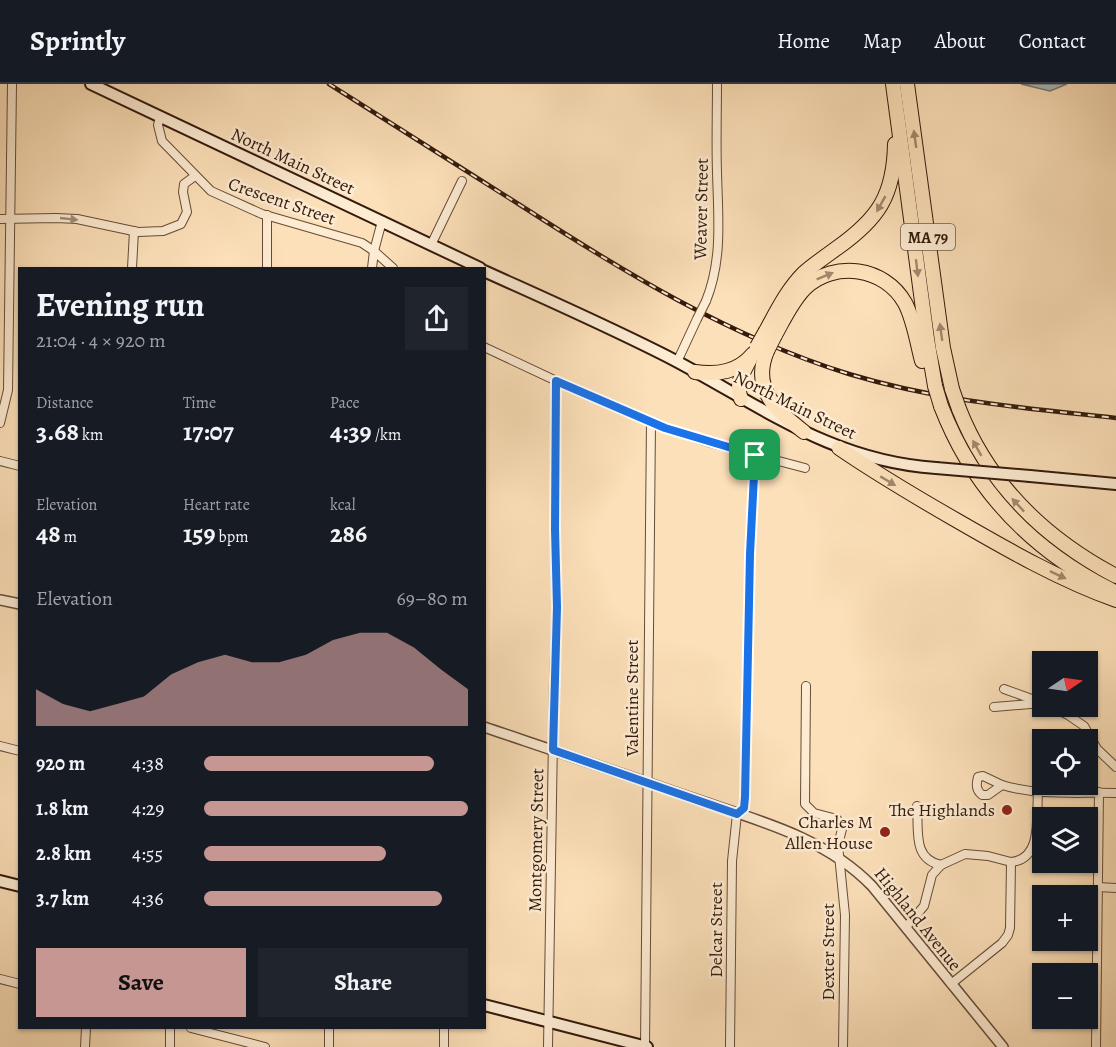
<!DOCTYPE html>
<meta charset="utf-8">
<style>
body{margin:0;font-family:Alegreya,serif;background:#20242c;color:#f1f3f6;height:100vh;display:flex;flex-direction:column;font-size:22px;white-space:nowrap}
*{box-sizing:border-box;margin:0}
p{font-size:20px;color:#9ea1a6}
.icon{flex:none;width:33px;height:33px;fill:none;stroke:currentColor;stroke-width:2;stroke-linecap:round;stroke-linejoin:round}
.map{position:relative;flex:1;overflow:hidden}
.sheet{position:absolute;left:18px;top:183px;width:468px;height:762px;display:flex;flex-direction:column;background:#171b24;border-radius:0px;box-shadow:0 2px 4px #0004}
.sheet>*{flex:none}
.needle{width:39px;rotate:77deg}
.controls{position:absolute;left:1032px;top:567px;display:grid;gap:12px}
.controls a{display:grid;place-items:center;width:66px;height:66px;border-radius:0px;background:#171b24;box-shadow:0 2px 4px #0004;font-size:30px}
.pin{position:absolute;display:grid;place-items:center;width:51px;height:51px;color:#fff;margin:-26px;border-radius:12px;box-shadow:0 3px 9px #0006}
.round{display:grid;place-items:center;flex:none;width:63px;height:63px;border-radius:0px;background:#20242c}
.overview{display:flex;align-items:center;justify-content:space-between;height:102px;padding:0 18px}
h1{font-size:33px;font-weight:700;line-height:45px}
.metrics{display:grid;grid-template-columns:repeat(3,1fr);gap:9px;height:102px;padding:6px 18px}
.metrics div{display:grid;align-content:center}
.metrics b{font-size:26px;font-weight:700}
.metrics small{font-size:16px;font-weight:400}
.metrics p{font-size:16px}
.chart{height:168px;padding:12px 18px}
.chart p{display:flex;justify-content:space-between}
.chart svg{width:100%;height:108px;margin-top:6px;fill:#c59692;opacity:.7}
.primary-button{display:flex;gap:12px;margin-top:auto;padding:12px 18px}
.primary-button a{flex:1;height:69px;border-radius:0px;background:#c59692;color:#111;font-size:24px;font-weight:700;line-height:69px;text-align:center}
.primary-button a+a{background:#20242c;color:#f1f3f6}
ul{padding:0 18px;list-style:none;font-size:20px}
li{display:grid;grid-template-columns:96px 72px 1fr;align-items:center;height:45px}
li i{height:15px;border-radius:8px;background:#c59692}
header{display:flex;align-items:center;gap:36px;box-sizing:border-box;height:84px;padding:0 30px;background:#171b24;border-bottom:2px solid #363941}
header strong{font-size:28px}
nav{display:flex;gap:33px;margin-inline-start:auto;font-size:21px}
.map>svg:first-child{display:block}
.water{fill:#a4babb;stroke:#777a75;stroke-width:1.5}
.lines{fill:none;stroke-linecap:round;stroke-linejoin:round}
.minor-casing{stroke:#654c37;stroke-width:10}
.tertiary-casing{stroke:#654c37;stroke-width:12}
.secondary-casing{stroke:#331a0c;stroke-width:14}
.motorway-casing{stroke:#331a0c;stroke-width:16}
.minor{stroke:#fdebd2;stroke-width:8}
.tertiary{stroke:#fdebd2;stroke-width:9}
.secondary{stroke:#fdebd2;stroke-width:10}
.motorway{stroke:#fce0b9;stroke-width:14}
.rail-casing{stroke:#331a0c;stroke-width:4.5}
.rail{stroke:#fdebd2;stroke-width:2;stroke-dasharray:7;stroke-linecap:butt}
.minor-bridge-casing{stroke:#654c37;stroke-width:10;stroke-linecap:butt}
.secondary-bridge-casing{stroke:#331a0c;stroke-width:14;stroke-linecap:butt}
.motorway-bridge-casing{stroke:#331a0c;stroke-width:16;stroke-linecap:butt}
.minor-bridge{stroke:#fdebd2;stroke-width:8}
.secondary-bridge{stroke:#fdebd2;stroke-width:10}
.motorway-bridge{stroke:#fce0b9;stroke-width:14}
.oneway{fill:#a2876b}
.oneway2{fill:#a28d79}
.route-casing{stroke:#fff;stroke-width:12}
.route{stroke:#1a73e8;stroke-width:8}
.poi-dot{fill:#8f2418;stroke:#fdebd2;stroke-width:2}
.labels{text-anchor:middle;stroke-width:5;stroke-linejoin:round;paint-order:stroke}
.shield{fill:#fdebd2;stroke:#705947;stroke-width:1.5}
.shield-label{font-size:16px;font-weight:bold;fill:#331a0c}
.street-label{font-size:18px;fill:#331a0c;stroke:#fdebd2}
.poi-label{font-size:18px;fill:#331a0c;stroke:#fdebd2;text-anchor:end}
</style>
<header>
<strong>Sprintly</strong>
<nav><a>Home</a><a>Map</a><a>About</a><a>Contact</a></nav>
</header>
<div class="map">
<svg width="1116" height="963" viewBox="0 0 1116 963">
<rect width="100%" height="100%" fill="#fce0b9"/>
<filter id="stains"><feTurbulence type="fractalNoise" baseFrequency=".00333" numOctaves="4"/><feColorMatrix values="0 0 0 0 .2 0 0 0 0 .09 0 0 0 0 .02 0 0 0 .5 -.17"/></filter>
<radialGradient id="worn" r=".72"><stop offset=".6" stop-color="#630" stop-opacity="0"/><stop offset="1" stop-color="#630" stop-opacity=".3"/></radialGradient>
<polygon class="water" points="1021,0 1067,0 1050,7"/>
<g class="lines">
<defs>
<g id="minor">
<polyline points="160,32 158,41 162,57 211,107 262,130 362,159 374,167 393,184"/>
<polyline points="0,135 56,134 77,135 138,148 163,147 181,140 187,128 183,108 184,100 195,92"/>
<polyline points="431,161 462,97"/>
<polyline points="132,184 134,147"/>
<polyline points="267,184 267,131"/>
<polyline points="372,184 374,167 382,137"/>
<path d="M 706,217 C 723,175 718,132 717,88 C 716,59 717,29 717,0"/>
<polyline points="484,263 580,308 665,344 711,359 805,384"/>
<polyline points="677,278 697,235"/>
<polyline points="0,339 8,306 12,0"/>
<polyline points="0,377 20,382"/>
<polyline points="806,602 805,720 814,729 837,735 842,745 838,761 845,831 843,963"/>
<polyline points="1004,605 1040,618"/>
<polyline points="1050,622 1068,631 1084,642 1097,665 1116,683"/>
<polyline points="994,623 1042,619"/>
<polyline points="0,662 20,667"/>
<path d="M 983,692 L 1002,701 L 988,711 L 982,711 C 976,706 976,701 978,693 Z"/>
<path d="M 1002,701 C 1038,712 1078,708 1116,709"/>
<path d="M 917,722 C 919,746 912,775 941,781"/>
<polyline points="1098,803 1116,804"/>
<polyline points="906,843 924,822 932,791 941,781 965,770 988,772 1011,778"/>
<polyline points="0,895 20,900"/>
<path d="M 951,900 L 1002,859 L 1008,851 L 1010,844 L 1011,778 C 1043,775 1036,733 1038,709"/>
<polyline points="170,944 170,963"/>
<polyline points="191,944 265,963"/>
<polyline points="329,944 329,963"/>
<polyline points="85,963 86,944"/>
<polyline points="444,963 444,944"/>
<polyline points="548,963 554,592 557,523 555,445 556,297"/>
<polyline points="645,963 651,338"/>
<polyline points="730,963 732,777 737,730 744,724 745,713 750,470 755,371"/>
<polyline points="1096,963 1099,708"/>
</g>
<g id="tertiary">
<polyline points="0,516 20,520"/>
<path d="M 484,643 C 552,666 621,689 689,713 C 753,735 824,752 872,802 L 1003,963"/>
</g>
<g id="secondary">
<polyline points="91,0 480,184"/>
<path d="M 484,187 C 548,216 612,244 674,276 C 763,323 831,377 936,384"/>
<polyline points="1030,392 1116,400"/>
<polyline points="0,797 20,802"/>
<polyline points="484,921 647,963"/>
</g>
<g id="motorway">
<polyline points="893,0 927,255 935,302"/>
<polyline points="907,0 943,264 952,305"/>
<path d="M 766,247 C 777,227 787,206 804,189 C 814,180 826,172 837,164 C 878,135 894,112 895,60"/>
<path d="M 775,251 C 784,235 792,217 805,204 C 834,176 885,183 905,219 C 914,236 917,258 922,277"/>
<path d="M 767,267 C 751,305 776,326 804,348"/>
<path d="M 695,288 C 718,291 738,288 753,270"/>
<path d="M 741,315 C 735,300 743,289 750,275"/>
<path d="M 941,322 C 973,405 1032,466 1111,506"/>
<path d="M 959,325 C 989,401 1044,454 1116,492"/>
<path d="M 839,364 C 877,390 916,413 956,436 C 1008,466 1060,496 1116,516"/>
</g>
</defs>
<use href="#minor" class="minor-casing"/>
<use href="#tertiary" class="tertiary-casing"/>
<use href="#secondary" class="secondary-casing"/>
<use href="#motorway" class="motorway-casing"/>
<use href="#minor" class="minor"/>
<use href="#tertiary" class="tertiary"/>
<use href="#secondary" class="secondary"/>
<use href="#motorway" class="motorway"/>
<defs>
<path id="rail" d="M 329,0 C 393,40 456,81 520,121 C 624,188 730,253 849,290 C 938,317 1024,324 1116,334"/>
</defs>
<use href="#rail" class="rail-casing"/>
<use href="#rail" class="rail"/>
<defs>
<polyline id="minor-bridge" points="697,235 706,217"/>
<polyline id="secondary-bridge" points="936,384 1030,392"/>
<g id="motorway-bridge">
<polyline points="757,263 766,247"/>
<polyline points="767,267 775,251"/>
<polyline points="935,302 941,322"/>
<polyline points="952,305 959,325"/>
</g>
</defs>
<use href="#minor-bridge" class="minor-bridge-casing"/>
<use href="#secondary-bridge" class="secondary-bridge-casing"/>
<use href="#motorway-bridge" class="motorway-bridge-casing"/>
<use href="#minor-bridge" class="minor-bridge"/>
<use href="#secondary-bridge" class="secondary-bridge"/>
<use href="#motorway-bridge" class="motorway-bridge"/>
</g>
<defs><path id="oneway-solid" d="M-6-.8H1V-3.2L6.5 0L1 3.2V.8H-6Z" transform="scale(1.5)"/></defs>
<g class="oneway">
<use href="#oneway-solid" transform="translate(915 55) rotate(-98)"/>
<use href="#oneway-solid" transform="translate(881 120) rotate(119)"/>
<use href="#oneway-solid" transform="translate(917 184) rotate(83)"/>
<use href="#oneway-solid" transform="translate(825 192) rotate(-22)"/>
<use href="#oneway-solid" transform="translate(941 248) rotate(-98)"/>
<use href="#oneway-solid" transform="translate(977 364) rotate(-119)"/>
<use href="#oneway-solid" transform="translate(888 397) rotate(31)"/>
<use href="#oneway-solid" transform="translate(1018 421) rotate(-133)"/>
<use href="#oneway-solid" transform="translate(1058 491) rotate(25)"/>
</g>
<use class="oneway2" href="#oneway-solid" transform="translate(69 135) rotate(6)"/>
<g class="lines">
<defs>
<polygon id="route" points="556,297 665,344 755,371 750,470 745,713 744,724 737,730 553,666 557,523 555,445"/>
</defs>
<use href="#route" class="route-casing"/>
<use href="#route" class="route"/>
</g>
<g class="poi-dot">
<circle cx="1007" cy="726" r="6"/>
<circle cx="885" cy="748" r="6"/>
</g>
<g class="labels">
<rect class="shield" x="901" y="140" width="54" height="26" rx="4.5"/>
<g class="shield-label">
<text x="928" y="159">MA 79</text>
</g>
<g class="street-label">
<text transform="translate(293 77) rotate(25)" y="6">North Main Street</text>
<text transform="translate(282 117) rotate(19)" y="6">Crescent Street</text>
<text transform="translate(701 125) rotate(-89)" y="6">Weaver Street</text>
<text transform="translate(795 321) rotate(26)" y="6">North Main Street</text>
<text transform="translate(632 614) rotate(-90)" y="6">Valentine Street</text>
<text transform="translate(536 756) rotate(-89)" y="6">Montgomery Street</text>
<text transform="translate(918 835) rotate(51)" y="6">Highland Avenue</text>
<text transform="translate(716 846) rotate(-90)" y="6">Delcar Street</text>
<text transform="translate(828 868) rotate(-90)" y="6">Dexter Street</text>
</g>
<g class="poi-label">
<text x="995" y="732">The Highlands</text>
<text x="873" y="744">Charles M<tspan x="873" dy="21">Allen House</tspan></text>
</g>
</g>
<rect width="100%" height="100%" filter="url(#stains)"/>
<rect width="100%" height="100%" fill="url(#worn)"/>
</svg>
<div class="controls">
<a><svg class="needle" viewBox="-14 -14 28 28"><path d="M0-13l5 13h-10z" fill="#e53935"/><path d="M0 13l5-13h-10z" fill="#9ea1a6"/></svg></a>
<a><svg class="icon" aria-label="locate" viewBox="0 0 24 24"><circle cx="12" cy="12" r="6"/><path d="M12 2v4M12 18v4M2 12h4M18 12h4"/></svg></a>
<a><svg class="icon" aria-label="layers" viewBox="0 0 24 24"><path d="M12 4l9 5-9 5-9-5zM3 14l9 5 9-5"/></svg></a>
<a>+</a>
<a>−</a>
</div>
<div class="pin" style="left:755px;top:371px;background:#1e9e55"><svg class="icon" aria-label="arrive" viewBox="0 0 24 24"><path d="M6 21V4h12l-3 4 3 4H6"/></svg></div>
<section class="sheet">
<div class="overview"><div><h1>Evening run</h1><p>21:04 · 4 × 920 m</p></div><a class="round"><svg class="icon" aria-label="share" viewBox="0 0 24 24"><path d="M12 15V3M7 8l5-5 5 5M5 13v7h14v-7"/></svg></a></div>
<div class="metrics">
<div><p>Distance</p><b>3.68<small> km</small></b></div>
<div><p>Time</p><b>17:07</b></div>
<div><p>Pace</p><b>4:39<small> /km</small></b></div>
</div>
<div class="metrics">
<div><p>Elevation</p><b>48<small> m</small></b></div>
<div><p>Heart rate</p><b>159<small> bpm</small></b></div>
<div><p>kcal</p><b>286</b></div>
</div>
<div class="chart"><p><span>Elevation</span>69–80 m</p>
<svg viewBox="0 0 160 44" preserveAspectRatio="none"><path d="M0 44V29L10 35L20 38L30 35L40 32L50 23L60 18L70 15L80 18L90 18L100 15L110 9L120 6L130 6L140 12L150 21L160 29V44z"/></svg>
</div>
<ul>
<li><b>920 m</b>4:38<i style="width:87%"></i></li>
<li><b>1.8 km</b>4:29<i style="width:100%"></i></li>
<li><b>2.8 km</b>4:55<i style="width:69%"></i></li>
<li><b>3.7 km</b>4:36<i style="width:90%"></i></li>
</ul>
<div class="primary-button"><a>Save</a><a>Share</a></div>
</section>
</div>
